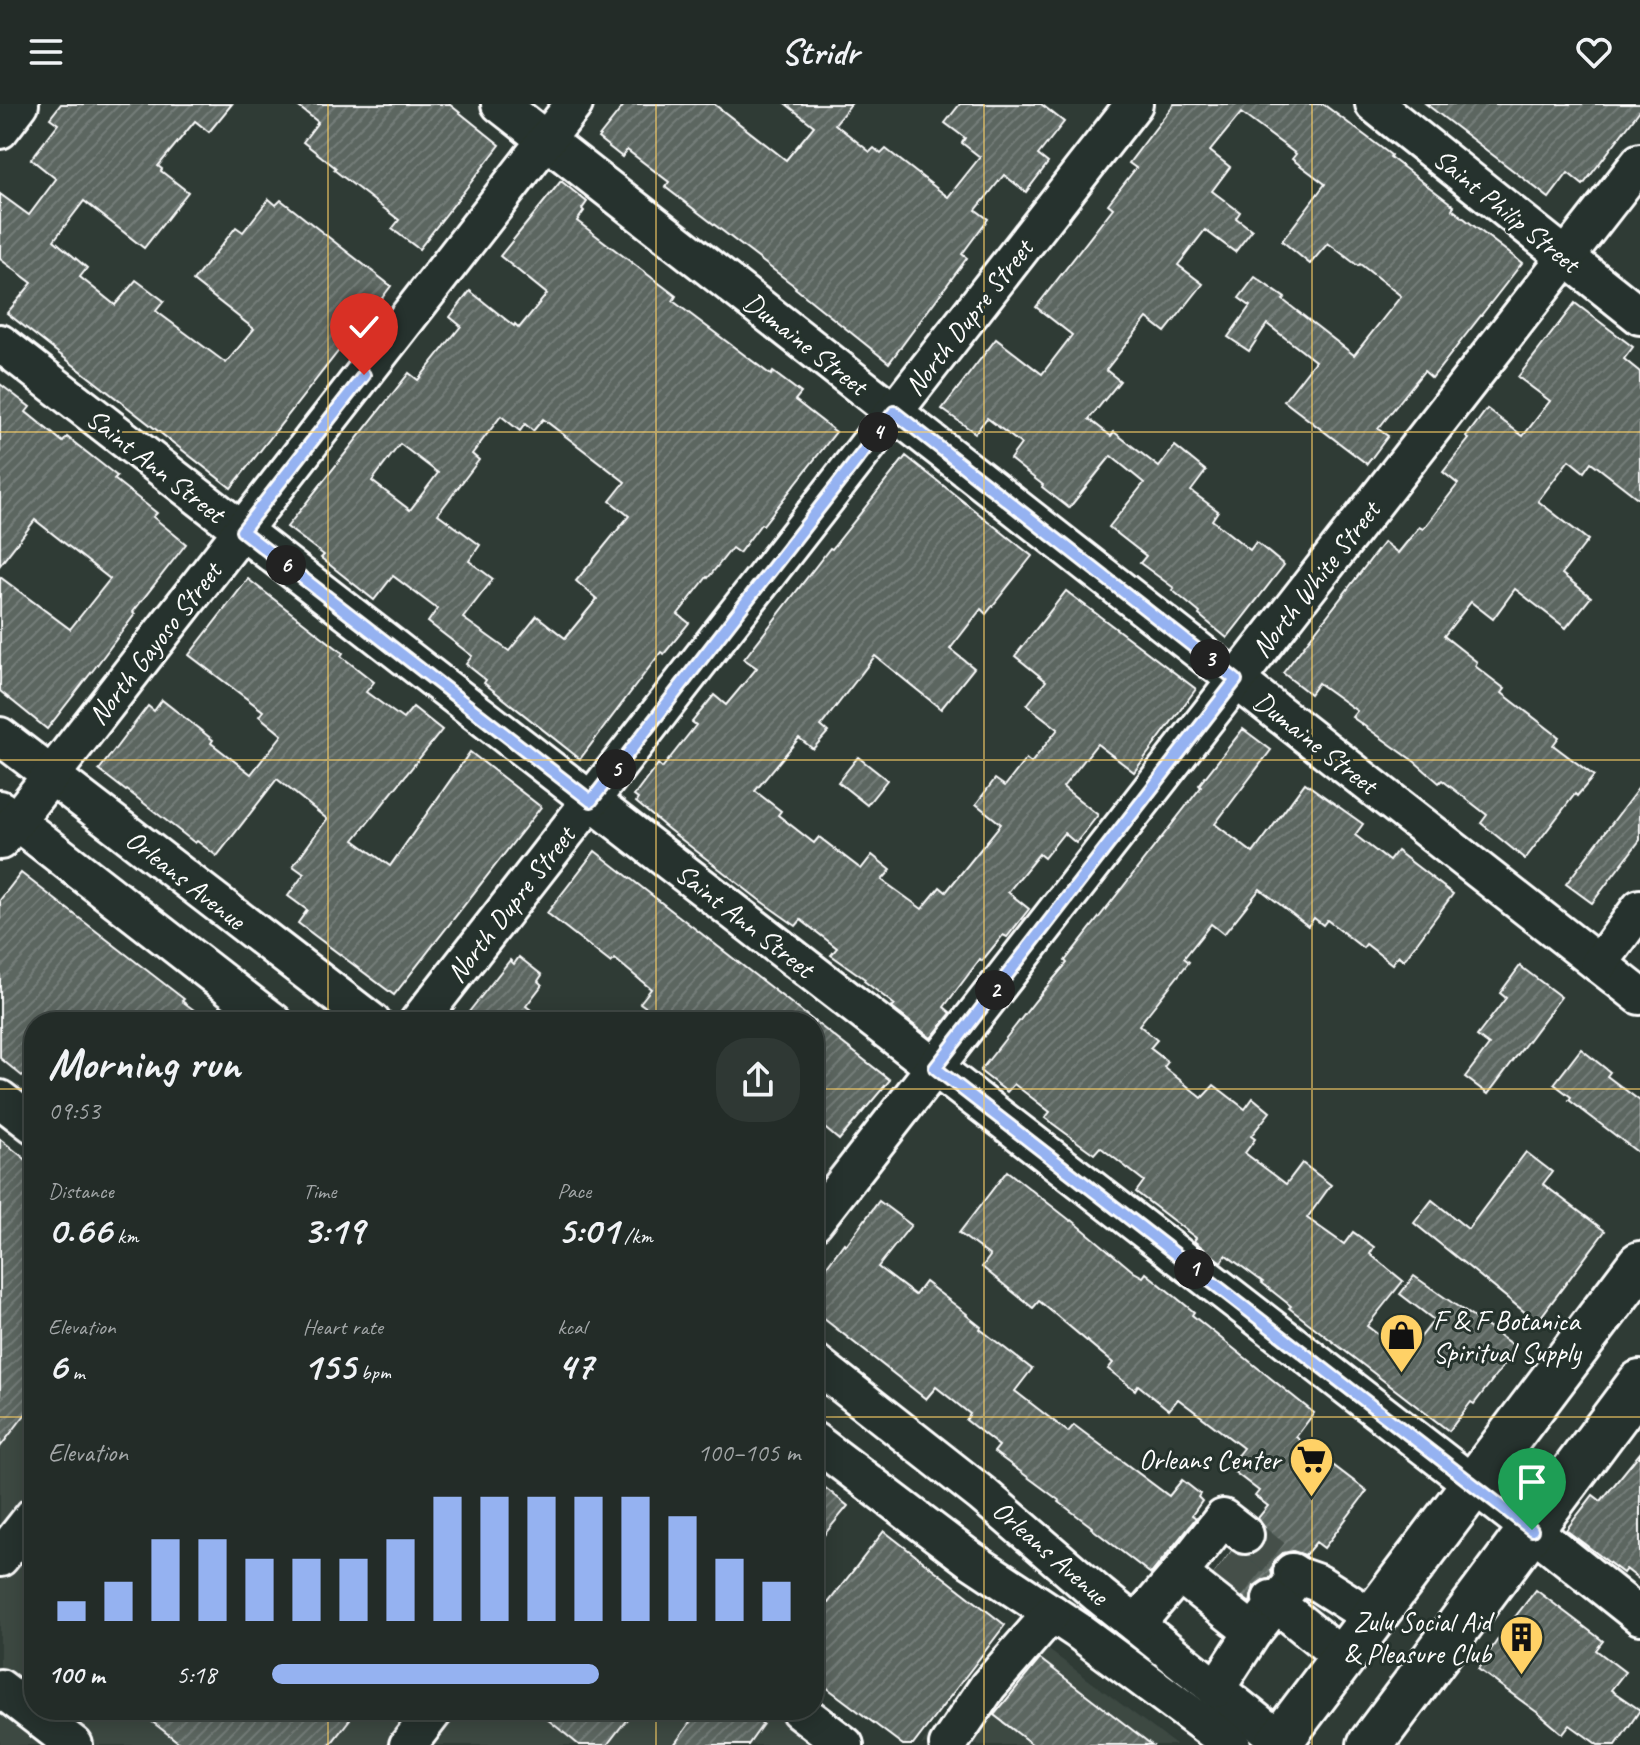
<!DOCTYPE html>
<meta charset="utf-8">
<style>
body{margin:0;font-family:Caveat,sans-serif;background:#2f3834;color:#f1f3f6;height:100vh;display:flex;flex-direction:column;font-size:30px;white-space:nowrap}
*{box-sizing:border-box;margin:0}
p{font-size:26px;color:#a3a7a8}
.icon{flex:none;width:44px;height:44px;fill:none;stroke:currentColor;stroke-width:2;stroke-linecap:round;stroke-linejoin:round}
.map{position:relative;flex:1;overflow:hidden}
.panel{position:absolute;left:24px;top:908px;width:800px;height:708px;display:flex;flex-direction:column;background:#232c28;border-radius:32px;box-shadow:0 4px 20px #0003,0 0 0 2px #404845}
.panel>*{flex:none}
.pin{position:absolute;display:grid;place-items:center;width:68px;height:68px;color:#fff;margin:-82px -34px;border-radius:50% 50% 50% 0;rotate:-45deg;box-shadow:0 0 8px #0007}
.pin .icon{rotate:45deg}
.km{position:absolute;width:40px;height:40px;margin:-20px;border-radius:50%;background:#222;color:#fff;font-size:22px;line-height:40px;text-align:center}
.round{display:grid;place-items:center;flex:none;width:84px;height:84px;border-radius:32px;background:#2f3834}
.overview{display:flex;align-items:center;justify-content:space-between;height:136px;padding:0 24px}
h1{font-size:44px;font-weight:700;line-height:60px}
.stats{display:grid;grid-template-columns:repeat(3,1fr);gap:12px;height:136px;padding:8px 24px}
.stats div{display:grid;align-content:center}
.stats b{font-size:40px;font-weight:700}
.stats small{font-size:22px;font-weight:400}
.stats p{font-size:22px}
.chart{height:224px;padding:16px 24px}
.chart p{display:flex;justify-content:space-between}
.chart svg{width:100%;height:144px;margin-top:8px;stroke:#95b2f1;stroke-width:6}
ul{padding:0 24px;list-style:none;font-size:26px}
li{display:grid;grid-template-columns:128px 96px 1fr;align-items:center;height:60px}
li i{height:20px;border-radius:10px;background:#95b2f1}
header{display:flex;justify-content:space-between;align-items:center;height:104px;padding:0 24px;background:#232c28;font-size:36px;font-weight:700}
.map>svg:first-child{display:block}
.built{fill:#3c4842}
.building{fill:url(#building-hatch);stroke:#fff;stroke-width:2;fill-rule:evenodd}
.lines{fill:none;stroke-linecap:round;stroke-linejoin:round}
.minor-tunnel{stroke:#444f49;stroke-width:36;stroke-dasharray:36 18;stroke-linecap:butt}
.minor-casing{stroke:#fff;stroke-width:42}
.major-casing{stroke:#fff;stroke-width:50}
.minor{stroke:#26332d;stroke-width:36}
.major{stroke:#26332d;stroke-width:44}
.route-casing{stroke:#fff;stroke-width:16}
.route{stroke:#95b2f1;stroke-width:10}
.grid{fill:none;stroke:#ffd166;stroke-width:2;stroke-opacity:0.55}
.labels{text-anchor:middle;stroke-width:6;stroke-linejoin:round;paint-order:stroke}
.street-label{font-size:28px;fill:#fff;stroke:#26332d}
.poi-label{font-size:28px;fill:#fff;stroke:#26332d;text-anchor:end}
</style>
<header><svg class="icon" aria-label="menu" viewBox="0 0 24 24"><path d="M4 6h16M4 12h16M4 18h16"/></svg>Stridr<svg class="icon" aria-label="heart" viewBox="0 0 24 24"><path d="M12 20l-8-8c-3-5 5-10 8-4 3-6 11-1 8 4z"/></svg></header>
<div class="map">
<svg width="1640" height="1641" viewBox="0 0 1640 1641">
<defs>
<pattern id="building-hatch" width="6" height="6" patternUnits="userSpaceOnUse" patternTransform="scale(2)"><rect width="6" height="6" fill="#5b6661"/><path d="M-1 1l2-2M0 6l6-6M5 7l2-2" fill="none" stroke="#747d79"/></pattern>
</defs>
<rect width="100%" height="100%" fill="#2f3b35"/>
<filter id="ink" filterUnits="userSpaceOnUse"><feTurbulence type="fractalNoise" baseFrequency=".0125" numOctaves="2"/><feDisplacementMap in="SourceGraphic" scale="16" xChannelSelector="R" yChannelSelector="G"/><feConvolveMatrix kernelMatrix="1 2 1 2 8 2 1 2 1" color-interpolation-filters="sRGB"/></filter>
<g filter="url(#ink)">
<g class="built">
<polygon points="0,1200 34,1226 34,1606 767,1606 812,1641 0,1641"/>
<polygon points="1014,1520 1176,1641 921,1641"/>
</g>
<g class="building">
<polygon points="61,0 232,0 209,28 195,17 158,62 162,65 161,67 188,88 144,144 84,97 54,136 87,164 80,173 115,201 136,176 164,197 156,207 226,259 254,225 193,177 236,123 243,128 269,95 276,101 281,96 391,182 346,242 344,240 231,384 7,209 32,179 0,155 0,90 29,111 56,75 31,55 58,20 50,14"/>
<polygon points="295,0 449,0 500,41 419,145 392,125 399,116 334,66 336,64 303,38 318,18"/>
<polygon points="625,0 714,0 786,56 814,22 786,0 851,0 835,20 870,48 874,44 881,50 886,45 948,93 980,53 962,39 965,34 945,19 960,0 1041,0 1064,18 1038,51 1048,59 1026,88 1004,71 976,106 988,115 962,150 967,154 889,259 795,184 796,183 665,83 669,78 627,46 622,53 598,34"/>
<polygon points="1174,0 1323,0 1391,51 1390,53 1454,102 1452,105 1522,159 1432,274 1424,267 1378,325 1388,332 1367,360 1284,297 1315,257 1267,220 1249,247 1228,233 1250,202 1239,194 1255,173 1285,194 1283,196 1354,251 1401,192 1360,160 1358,162 1328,139 1310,160 1282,137 1325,80 1292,55 1296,50 1241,9 1210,47 1230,63 1212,87 1240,108 1236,114 1252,126 1235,148 1205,126 1178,161 1203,180 1165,228 1147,214 1106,266 1120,277 1089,315 1111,332 1114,328 1159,363 1175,342 1206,367 1191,387 1218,407 1212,416 1250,446 1256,438 1284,461 1227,534 1199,511 1200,509 1172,486 1174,484 1140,459 1146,452 1109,423 1144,379 1111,352 1069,404 1042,383 1043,381 1010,355 1021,340 987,314 975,329 942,305 996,235 1042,270 1072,231 1036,203 1113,104 1108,100 1136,64 1129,59"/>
<polygon points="1426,0 1640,0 1640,6 1583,81 1568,69 1549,94"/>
<path d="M 561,77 L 587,98 L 582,105 L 584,107 L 577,117 L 676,192 L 673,197 L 771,271 L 773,268 L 801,289 L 795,296 L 836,328 L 763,421 L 761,420 L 739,449 L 732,444 L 708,474 L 707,473 L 678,510 L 689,519 L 664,550 L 661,548 L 580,655 L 484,579 L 486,576 L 466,560 L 472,552 L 428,518 L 437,505 L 393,472 L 374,496 L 321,454 L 324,451 L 287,423 L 409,269 L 418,276 L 461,222 L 450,213 L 470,187 L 514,222 L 515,220 L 519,224 L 547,190 L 500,152 ZM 501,312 L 520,327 L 525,320 L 533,327 L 543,315 L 625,378 L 610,397 L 629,412 L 576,477 L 597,495 L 565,534 L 537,512 L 509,547 L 463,514 L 493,475 L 469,457 L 480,441 L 438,410 L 479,356 L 472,350 ZM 400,340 L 438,369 L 410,406 L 372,377 Z"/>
<polygon points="1575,199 1633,243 1624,255 1640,268 1640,396 1591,358 1584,368 1569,356 1538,397 1588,436 1562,470 1591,493 1566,524 1515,485 1493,515 1471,498 1444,532 1477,558 1475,562 1505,585 1502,589 1559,633 1553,641 1594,672 1577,692 1575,690 1525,755 1481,719 1487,711 1442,676 1439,679 1415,658 1352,613 1357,607 1318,579 1310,590 1283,569 1384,438 1398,449 1419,423 1423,425 1458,380 1443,368 1469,335 1466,333 1487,305 1523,332 1550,297 1518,273"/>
<polygon points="0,280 30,303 26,308 63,338 67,333 117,372 114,375 157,409 153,413 186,440 133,508 135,510 94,565 47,625 0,587 0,473 70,525 110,475 35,416 0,461"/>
<polygon points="906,352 1032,452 986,510 981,505 950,545 974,564 941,605 875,552 821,622 828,628 813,645 799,634 755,687 781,707 778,711 814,739 819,733 861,765 872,751 891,766 882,776 922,805 940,783 946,788 1001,720 976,700 995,675 1005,682 1026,655 1031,659 1058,625 1027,601 1046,577 1015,552 1066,487 1196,585 1134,668 1097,640 1063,683 1098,711 1076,739 1064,729 1044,754 1039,750 1008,788 1029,805 1007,833 1003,831 982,857 980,855 944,903 951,909 931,934 892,904 895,901 864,877 865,875 831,851 837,844 801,816 796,822 762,798 668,725 636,698 638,695 634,692 658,660 662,664 696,621 692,618 714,591 726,601 757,564 744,555 830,444 832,445"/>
<polygon points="248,475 343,549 341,552 374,578 366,588 403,615 413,603 442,626 354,736 390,762 470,648 541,703 394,891 298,819 307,806 288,792 304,770 293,762 327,715 277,675 217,752 197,737 195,739 127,686 126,687 99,666 148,602 154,607 162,596 213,636 211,639 251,670 282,631 259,612 263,607 189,551"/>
<polygon points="1243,625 1271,646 1215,720 1253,749 1305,679 1363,720 1355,731 1389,757 1397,747 1453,790 1404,856 1398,852 1392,860 1366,840 1363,844 1327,816 1323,821 1314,814 1308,822 1260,785 1224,830 1211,820 1184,854 1189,858 1139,921 1157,936 1150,944 1168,958 1164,963 1202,994 1214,981 1245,1005 1253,994 1270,1008 1251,1032 1255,1035 1245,1049 1286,1080 1302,1059 1331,1081 1307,1114 1344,1140 1353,1128 1374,1143 1370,1150 1403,1177 1367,1222 1406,1252 1434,1216 1400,1190 1414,1172 1517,1244 1474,1300 1471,1298 1449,1327 1289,1204 1291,1202 1262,1179 1263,1178 1226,1151 1221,1158 1194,1137 1196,1134 1136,1088 1144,1077 1100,1043 1094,1050 1045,1014 1050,1008 1014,980 1007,988 980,967 1039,892 1067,859 1065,857 1201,683 1199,681"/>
<polygon points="858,653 887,676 867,701 838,678"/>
<polygon points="1640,682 1640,736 1592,799 1566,780"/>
<polygon points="595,747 890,976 839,1036 814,1015 814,918 667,918 640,899 651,885 615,855 611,859 547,809"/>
<polygon points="21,769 184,895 182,897 210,918 86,918 74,908 65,918 34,918 34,979 23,971 22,972 0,954 0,796"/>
<polygon points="519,853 542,871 538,877 542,881 526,902 546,918 461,918 510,856 514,860"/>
<polygon points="1520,862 1561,893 1488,990 1465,973 1489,941 1477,932 1506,894 1500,889"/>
<polygon points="1581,945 1610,968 1607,972 1640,997 1640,1050 1569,996 1571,993 1554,980"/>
<polygon points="0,1035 34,1062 34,1299 0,1343"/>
<polygon points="1526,1048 1552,1068 1543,1080 1605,1127 1537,1218 1414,1119 1432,1096 1468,1125"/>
<polygon points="1007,1067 1071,1117 1072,1116 1134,1168 1143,1173 1146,1169 1194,1208 1192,1211 1314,1309 1296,1333 1367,1387 1324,1444 1316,1438 1305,1451 1293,1447 1283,1449 1275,1456 1271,1466 1272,1471 1269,1475 1263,1476 1254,1482 1250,1499 1214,1471 1232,1447 1241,1452 1252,1451 1261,1444 1266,1435 1265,1424 1258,1414 1268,1402 1255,1392 1259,1387 1228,1363 1243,1344 1178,1295 1169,1306 1138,1281 1135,1286 1108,1265 1113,1259 1039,1197 1033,1204 982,1163 990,1152 959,1129"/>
<polygon points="879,1097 911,1121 878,1163 915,1191 925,1178 967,1210 966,1211 981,1223 980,1225 1032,1265 1015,1287 1068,1328 1074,1321 1169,1392 1182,1376 1200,1390 1198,1393 1202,1397 1192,1411 1196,1414 1151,1470 1091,1424 1092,1423 1059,1398 1060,1397 994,1348 999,1342 966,1316 970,1310 936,1283 926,1295 814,1207 814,1158 824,1166 844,1139 846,1141"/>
<polygon points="1640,1349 1640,1476 1626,1465 1623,1469 1566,1426 1593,1391 1601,1397"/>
<polygon points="814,1375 848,1402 814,1443"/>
<polygon points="884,1427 1005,1521 913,1641 903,1641 814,1574 814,1488 828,1499"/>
<polygon points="1536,1486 1603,1537 1596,1546 1625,1568 1611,1586 1640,1606 1616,1641 1598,1641 1570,1621 1563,1630 1538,1609 1478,1565 1500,1532"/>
<polygon points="1040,1555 1152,1641 1033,1641 994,1611"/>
<polygon points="137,1606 357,1606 330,1641 182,1641"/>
<polygon points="536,1606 634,1606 607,1641 579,1641"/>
<polygon points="699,1606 743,1606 763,1620 748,1641 674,1641"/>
</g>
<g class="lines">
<g class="minor-tunnel">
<polyline points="1245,1431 1292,1468"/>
<polyline points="1223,1458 1271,1495"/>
</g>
<defs>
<g id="minor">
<polyline points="500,0 1640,892"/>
<polyline points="1374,0 1640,212"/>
<polyline points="0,26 20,0"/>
<polyline points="0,239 1532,1426 1640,1512"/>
<polyline points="0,632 372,918"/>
<polyline points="0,705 274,918"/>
<polyline points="0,737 574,0"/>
<polyline points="1599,860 1640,804"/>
<polyline points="418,918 1134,0"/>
<polyline points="0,995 34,1021"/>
<polyline points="814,1118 1640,58"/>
<polyline points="814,1258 983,1391 1099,1491 1286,1641"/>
<polyline points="814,1337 971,1456 1077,1526 1232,1641"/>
<polyline points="0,1454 34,1411"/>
<polyline points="1179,1470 1253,1528 1298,1472 1292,1468"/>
<polyline points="1298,1472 1318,1479 1373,1514"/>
<polyline points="1271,1495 1343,1554"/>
<polyline points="1136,1520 1179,1470 1223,1414 1245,1431"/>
<polyline points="0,1584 74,1641"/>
<polyline points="1216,1585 1253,1528"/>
<polyline points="799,1606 845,1641"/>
<polyline points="408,1641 435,1606"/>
<polyline points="948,1641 988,1582 1052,1509"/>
</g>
<g id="major">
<polyline points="1277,1641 1640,1160"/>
<polyline points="1370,1641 1640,1279"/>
</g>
</defs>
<use href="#minor" class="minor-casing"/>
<use href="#major" class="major-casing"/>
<use href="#minor" class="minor"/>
<use href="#major" class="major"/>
</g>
</g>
<g class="lines" filter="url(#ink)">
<defs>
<polyline id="route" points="364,271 242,427 591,697 894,308 1236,576 935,964 1532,1426"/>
</defs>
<use href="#route" class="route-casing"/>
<use href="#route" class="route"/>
</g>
<path class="grid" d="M 328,0 L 328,918M 656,0 L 656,918M 984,0 L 984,1641M 1312,0 L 1312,1641M 0,328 L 1640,328M 0,656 L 1640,656M 0,985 L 34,985M 814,985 L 1640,985M 0,1313 L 34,1313M 814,1313 L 1640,1313M 328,1606 L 328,1641M 656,1606 L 656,1641"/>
<defs>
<symbol id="shop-pin" viewBox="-11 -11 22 30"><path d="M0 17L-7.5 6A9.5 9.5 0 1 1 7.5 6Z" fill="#ffd166" stroke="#26332d"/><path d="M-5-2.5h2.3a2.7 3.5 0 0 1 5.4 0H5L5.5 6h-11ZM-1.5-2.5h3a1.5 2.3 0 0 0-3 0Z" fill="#111"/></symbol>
<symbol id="supermarket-pin" viewBox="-11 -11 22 30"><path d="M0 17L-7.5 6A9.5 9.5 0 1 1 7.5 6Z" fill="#ffd166" stroke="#26332d"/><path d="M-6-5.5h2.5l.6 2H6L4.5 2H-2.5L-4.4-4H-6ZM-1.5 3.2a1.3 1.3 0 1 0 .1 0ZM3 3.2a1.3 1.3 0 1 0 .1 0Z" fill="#111"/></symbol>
<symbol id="building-pin" viewBox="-11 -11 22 30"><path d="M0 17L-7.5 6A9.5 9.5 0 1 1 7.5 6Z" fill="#ffd166" stroke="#26332d"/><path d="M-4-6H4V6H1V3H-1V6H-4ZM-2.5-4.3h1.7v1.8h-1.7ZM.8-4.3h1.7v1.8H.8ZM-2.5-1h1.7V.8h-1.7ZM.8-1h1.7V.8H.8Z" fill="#111"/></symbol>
</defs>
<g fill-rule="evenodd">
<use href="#shop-pin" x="1376" y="1206" width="51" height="69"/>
<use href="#supermarket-pin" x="1286" y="1330" width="51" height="69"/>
<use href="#building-pin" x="1496" y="1508" width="51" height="69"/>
</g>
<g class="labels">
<g class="street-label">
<text transform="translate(1507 106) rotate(39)" y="10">Saint Philip Street</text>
<text transform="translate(968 213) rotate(-52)" y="10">North Dupre Street</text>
<text transform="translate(806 239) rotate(38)" y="10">Dumaine Street</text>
<text transform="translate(156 361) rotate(38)" y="10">Saint Ann Street</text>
<text transform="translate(1315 475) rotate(-52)" y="10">North White Street</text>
<text transform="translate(154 539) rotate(-52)" y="10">North Gayoso Street</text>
<text transform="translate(1316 638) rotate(38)" y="10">Dumaine Street</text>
<text transform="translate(186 775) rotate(38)" y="10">Orleans Avenue</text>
<text transform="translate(510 800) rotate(-52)" y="10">North Dupre Street</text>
<text transform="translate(745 816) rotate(38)" y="10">Saint Ann Street</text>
<text transform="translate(1051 1448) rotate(41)" y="10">Orleans Avenue</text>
</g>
<g class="poi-label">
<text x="1433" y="1226" text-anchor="start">F &amp; F Botanica<tspan x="1433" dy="32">Spiritual Supply</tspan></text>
<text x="1280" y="1365">Orleans Center</text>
<text x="1491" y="1527">Zulu Social Aid<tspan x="1491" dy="32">&amp; Pleasure Club</tspan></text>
</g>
</g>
</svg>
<div class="pin" style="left:1532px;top:1426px;background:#1e9e55"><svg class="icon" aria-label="arrive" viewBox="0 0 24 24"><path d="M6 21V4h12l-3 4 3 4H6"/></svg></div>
<div class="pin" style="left:364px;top:271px;background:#d93025"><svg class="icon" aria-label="check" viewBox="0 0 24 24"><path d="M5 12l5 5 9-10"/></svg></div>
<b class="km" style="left:1194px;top:1165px">1</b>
<b class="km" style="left:995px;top:886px">2</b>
<b class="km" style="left:1210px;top:555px">3</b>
<b class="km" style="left:878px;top:328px">4</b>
<b class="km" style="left:616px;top:665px">5</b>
<b class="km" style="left:286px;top:461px">6</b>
<section class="panel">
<div class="overview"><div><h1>Morning run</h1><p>09:53</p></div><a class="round"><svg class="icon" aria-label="share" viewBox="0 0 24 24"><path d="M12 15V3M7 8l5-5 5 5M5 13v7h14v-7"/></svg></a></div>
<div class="stats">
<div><p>Distance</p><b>0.66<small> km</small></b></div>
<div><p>Time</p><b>3:19</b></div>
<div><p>Pace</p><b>5:01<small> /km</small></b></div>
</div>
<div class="stats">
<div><p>Elevation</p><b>6<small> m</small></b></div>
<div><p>Heart rate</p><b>155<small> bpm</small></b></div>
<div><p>kcal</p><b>47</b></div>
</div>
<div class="chart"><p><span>Elevation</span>100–105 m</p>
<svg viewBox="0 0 160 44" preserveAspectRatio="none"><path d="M5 44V38M15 44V32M25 44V19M35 44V19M45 44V25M55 44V25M65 44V25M75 44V19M85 44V6M95 44V6M105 44V6M115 44V6M125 44V6M135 44V12M145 44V25M155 44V32"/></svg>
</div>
<ul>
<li><b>100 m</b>5:18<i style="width:62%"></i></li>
</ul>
</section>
</div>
